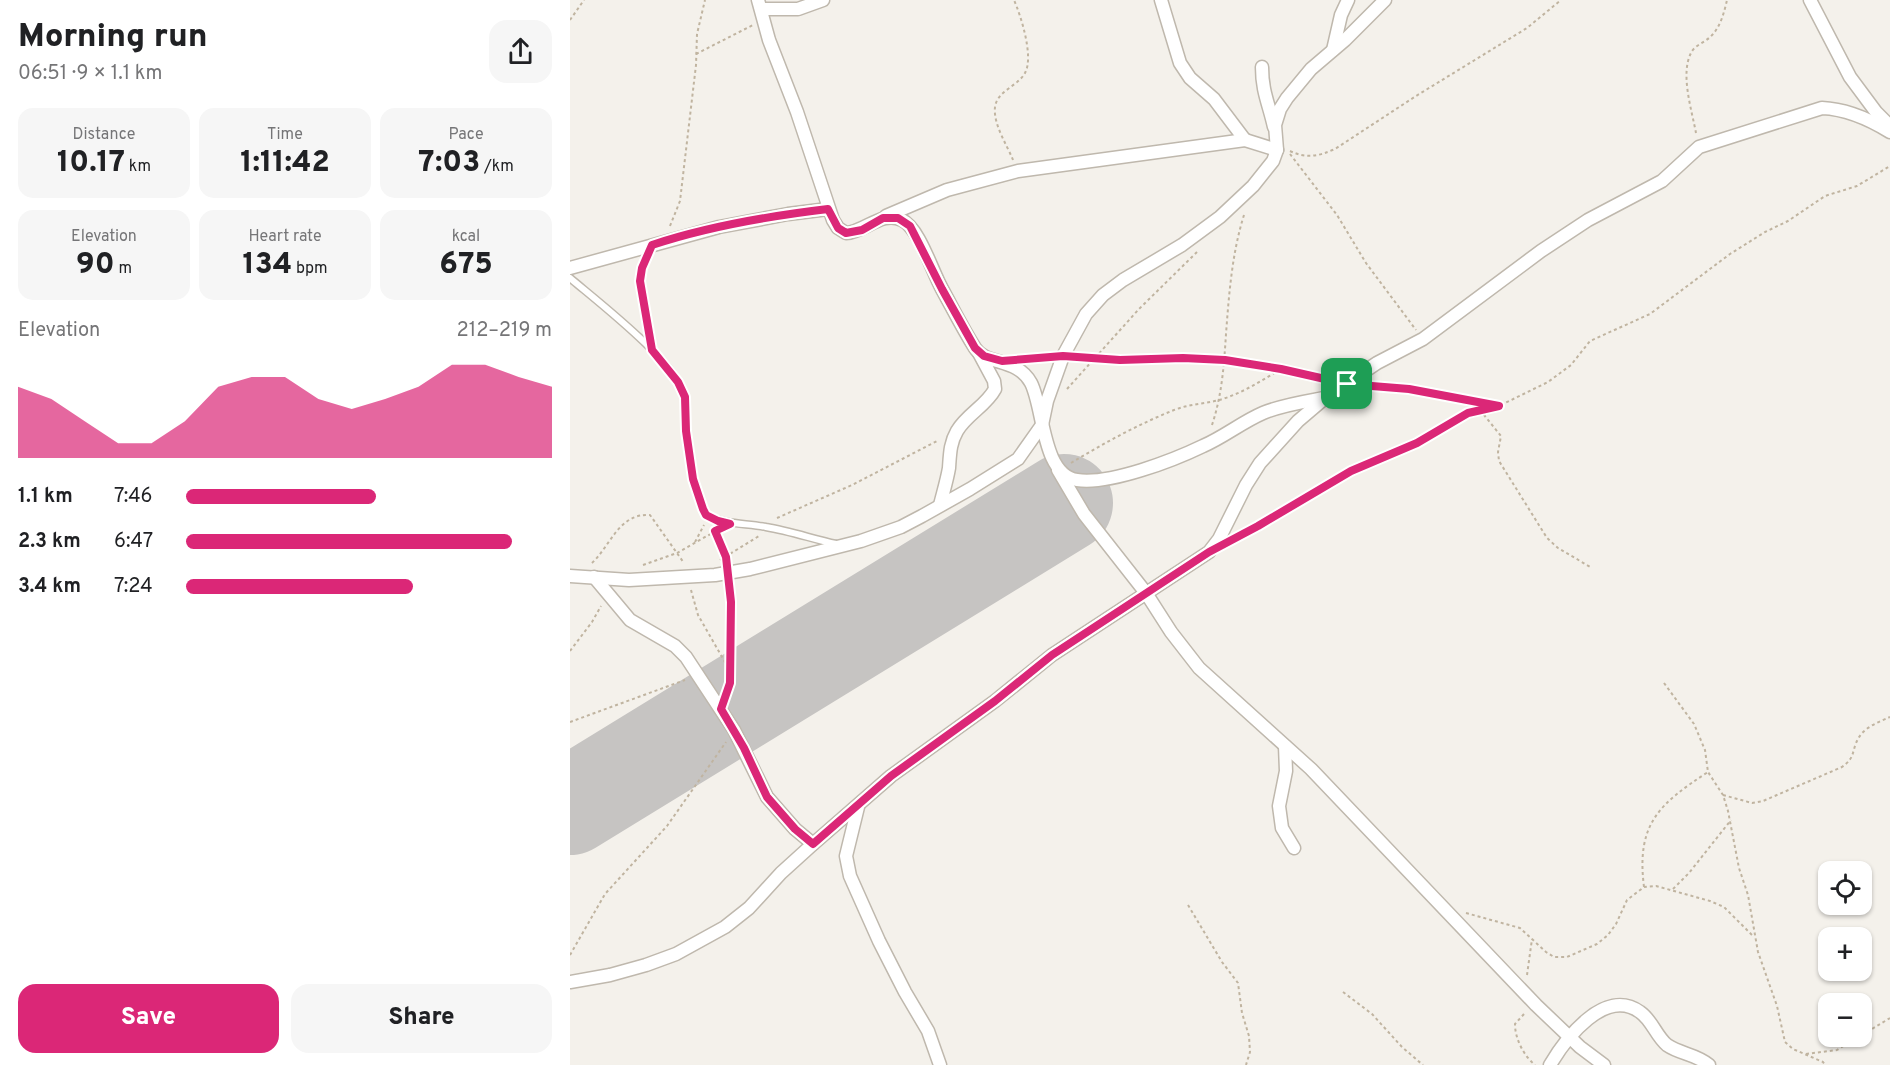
<!DOCTYPE html>
<meta charset="utf-8">
<style>
body{margin:0;font-family:Overpass,sans-serif;background:#f6f6f6;color:#202124;height:100vh;display:flex;flex-direction:column;font-size:22px;white-space:nowrap}
*{box-sizing:border-box;margin:0}
p{font-size:20px;color:#757577}
.icon{flex:none;width:33px;height:33px;fill:none;stroke:currentColor;stroke-width:2;stroke-linecap:round;stroke-linejoin:round}
.map{position:relative;flex:1;overflow:hidden}
.details{display:flex;flex-direction:column;background:#fff;width:570px}
.details>*{flex:none}
.controls{position:absolute;left:1248px;top:861px;display:grid;gap:12px}
.controls a{display:grid;place-items:center;width:54px;height:54px;border-radius:12px;background:#fff;box-shadow:0 2px 4px #0004;font-size:30px}
.pin{position:absolute;display:grid;place-items:center;width:51px;height:51px;color:#fff;margin:-26px;border-radius:12px;box-shadow:0 3px 9px #0006}
.round{display:grid;place-items:center;flex:none;width:63px;height:63px;border-radius:18px;background:#f6f6f6}
.head{display:flex;align-items:center;justify-content:space-between;height:102px;padding:0 18px}
h1{font-size:33px;font-weight:800;line-height:45px}
.figures{display:grid;grid-template-columns:repeat(3,1fr);gap:9px;height:102px;padding:6px 18px}
.figures div{display:grid;align-content:center;border-radius:15px;background:#f6f6f6;text-align:center}
.figures b{font-size:30px;font-weight:800}
.figures small{font-size:16px;font-weight:400}
.figures p{font-size:16px}
.chart{height:168px;padding:12px 18px}
.chart p{display:flex;justify-content:space-between}
.chart svg{width:100%;height:108px;margin-top:6px;fill:#db2777;opacity:.7}
.cta{display:flex;gap:12px;margin-top:auto;padding:12px 18px}
.cta a{flex:1;height:69px;border-radius:18px;background:#db2777;color:#fff;font-size:24px;font-weight:800;line-height:69px;text-align:center}
.cta a+a{background:#f6f6f6;color:#202124}
ul{padding:0 18px;list-style:none;font-size:20px}
li{display:grid;grid-template-columns:96px 72px 1fr;align-items:center;height:45px}
li i{height:15px;border-radius:8px;background:#db2777}
main{display:flex;flex:1;min-height:0}
.map>svg:first-child{display:block}
.lines{fill:none;stroke-linecap:round;stroke-linejoin:round}
.runway{stroke:#c6c4c2;stroke-width:98}
.lane-casing{stroke:#bfb8ad;stroke-width:9}
.street-casing{stroke:#bfb8ad;stroke-width:15}
.path{stroke:#c0b4a0;stroke-width:2;stroke-dasharray:3 3;stroke-linecap:butt}
.lane{stroke:#fff;stroke-width:6}
.street{stroke:#fff;stroke-width:12}
.route-casing{stroke:#fff;stroke-width:12}
.route{stroke:#db2777;stroke-width:8}
</style>
<main>
<section class="details">
<div class="head"><div><h1>Morning run</h1><p>06:51 · 9 × 1.1 km</p></div><a class="round"><svg class="icon" aria-label="share" viewBox="0 0 24 24"><path d="M12 15V3M7 8l5-5 5 5M5 13v7h14v-7"/></svg></a></div>
<div class="figures">
<div><p>Distance</p><b>10.17<small> km</small></b></div>
<div><p>Time</p><b>1:11:42</b></div>
<div><p>Pace</p><b>7:03<small> /km</small></b></div>
</div>
<div class="figures">
<div><p>Elevation</p><b>90<small> m</small></b></div>
<div><p>Heart rate</p><b>134<small> bpm</small></b></div>
<div><p>kcal</p><b>675</b></div>
</div>
<div class="chart"><p><span>Elevation</span>212–219 m</p>
<svg viewBox="0 0 160 44" preserveAspectRatio="none"><path d="M0 44V15L10 20L20 29L30 38L40 38L50 29L60 15L70 11L80 11L90 20L100 24L110 20L120 15L130 6L140 6L150 11L160 15V44z"/></svg>
</div>
<ul>
<li><b>1.1 km</b>7:46<i style="width:52%"></i></li>
<li><b>2.3 km</b>6:47<i style="width:89%"></i></li>
<li><b>3.4 km</b>7:24<i style="width:62%"></i></li>
</ul>
<div class="cta"><a>Save</a><a>Share</a></div>
</section>
<div class="map">
<svg width="1320" height="1065" viewBox="0 0 1320 1065">
<rect width="100%" height="100%" fill="#f4f1eb"/>
<g class="lines">
<polyline class="runway" points="0,806 494,503"/>
<defs>
<g id="lane">
<polyline points="81,246 72,268 70,281 82,349"/>
<path d="M 0,278 C 27,301 109,364 115,397 C 117,407 115,419 116,429 C 119,458 122,489 136,515 C 156,525 175,523 196,527 C 220,531 243,539 266,544"/>
</g>
<g id="street">
<path d="M 188,0 L 199,40 L 227,112 L 263,220 L 268,228 L 276,233 C 295,232 312,210 332,220 C 349,228 362,271 372,289 C 383,309 393,329 405,348 C 416,366 447,357 461,383 C 474,408 472,475 507,480 C 540,485 604,460 633,446 C 654,437 672,422 693,413 C 712,405 733,402 754,398"/>
<polyline points="591,0 610,63 620,78 644,99 675,140"/>
<polyline points="1240,0 1280,77 1306,112 1320,126"/>
<polyline points="191,9 228,9 253,0"/>
<polyline points="763,50 771,15 778,0"/>
<path d="M 692,67 C 692,92 699,104 704,127"/>
<polyline points="316,216 377,190 448,171 675,140 707,150"/>
<polyline points="0,268 149,227 218,214 258,209"/>
<polyline points="488,470 514,514 576,593 601,632 629,668 741,769 966,1005 1010,1047 1034,1065"/>
<path d="M 370,505 C 373,493 377,480 379,468 C 380,454 380,443 387,431 C 397,414 416,406 425,389 L 424,381 L 409,353"/>
<polyline points="0,576 59,580 145,575 180,569 291,541 331,527 352,516 400,489 448,459 472,425 477,401 493,356 516,314 533,295 553,280 612,245 650,217 683,186 703,161 707,150 705,125 710,109 717,98 741,69 775,40 815,0"/>
<polyline points="24,577 60,620 105,646 116,657 164,730 197,797 225,829 243,844"/>
<polyline points="715,746 716,771 709,806 712,828 724,848"/>
<polyline points="288,807 276,856 280,876 309,941 335,992 358,1031 370,1065"/>
<path d="M 0,982 L 40,975 L 76,965 L 106,954 L 155,927 L 179,908 L 211,873 L 243,844 L 321,776 L 425,701 L 482,655 L 639,552 L 649,539 L 676,485 L 690,463 L 728,421 L 755,398 L 807,363 L 853,339 L 971,251 L 1018,220 L 1092,181 L 1129,147 L 1252,108 C 1277,109 1299,119 1320,132"/>
<path d="M 980,1065 C 996,1038 1035,987 1070,1012 C 1082,1020 1086,1036 1097,1045 C 1110,1054 1126,1054 1139,1065"/>
</g>
</defs>
<use href="#lane" class="lane-casing"/>
<use href="#street" class="street-casing"/>
<g class="path">
<polyline points="0,20 14,0"/>
<polyline points="126,54 183,25"/>
<path d="M 1126,133 C 1122,111 1110,74 1121,53 C 1124,46 1133,43 1139,38 C 1150,29 1154,13 1157,0"/>
<path d="M 720,151 C 737,159 749,156 765,149 L 846,96 L 957,28 L 991,0"/>
<polyline points="720,154 767,215 796,263 846,330"/>
<path d="M 443,160 C 437,145 423,124 425,107 C 427,91 448,86 455,73 C 464,57 451,16 444,0"/>
<polyline points="100,226 110,201 126,65 127,34 135,0"/>
<path d="M 507,357 C 556,362 605,356 654,360 C 689,363 723,372 757,380"/>
<polyline points="456,358 480,356"/>
<polyline points="798,386 839,389 926,405"/>
<polyline points="497,389 569,309 627,252"/>
<polyline points="910,410 931,436 928,452 929,461 977,538 988,548 1022,568"/>
<path d="M 642,425 C 652,395 654,365 656,334 C 659,294 662,253 674,215"/>
<path d="M 501,463 C 534,443 569,424 604,410 C 619,404 634,404 649,400 C 671,394 691,381 711,369"/>
<polyline points="207,518 282,485 369,440"/>
<polyline points="144,530 157,561"/>
<polyline points="664,539 781,471 847,443 898,413 929,406 978,382 1001,365 1020,341 1080,314 1160,254 1195,232 1218,221 1255,196 1287,186 1320,166"/>
<polyline points="125,542 134,525"/>
<polyline points="150,560 189,536"/>
<path d="M 22,563 C 41,545 49,513 80,515 L 114,563"/>
<polyline points="73,565 107,553 144,532"/>
<polyline points="121,590 128,615 160,671"/>
<polyline points="0,651 22,622 31,606"/>
<polyline points="1094,683 1124,724 1135,750 1138,772 1153,795 1158,811 1169,868 1178,895 1188,952 1207,1006 1215,1042 1223,1049 1253,1062 1255,1065"/>
<path d="M 157,695 C 165,663 162,618 160,585"/>
<polyline points="0,722 115,680"/>
<path d="M 1153,795 L 1182,803 L 1193,801 L 1272,767 C 1286,757 1281,752 1288,739 C 1294,727 1309,722 1320,717"/>
<path d="M 1074,887 C 1066,824 1089,804 1138,772"/>
<polyline points="1103,889 1119,873 1161,820"/>
<polyline points="618,905 652,962 668,983 672,1013 679,1036 680,1052 676,1065"/>
<polyline points="896,913 950,928 976,952 984,957 997,957 1027,944 1038,935 1046,924 1057,900 1074,887 1086,886 1140,901 1154,907 1184,937"/>
<polyline points="0,955 35,894 97,826 156,742"/>
<polyline points="957,975 962,939"/>
<polyline points="773,992 802,1014 832,1047 853,1065"/>
<path d="M 954,1014 L 945,1024 C 945,1039 954,1056 965,1065"/>
<polyline points="1292,1035 1320,1018"/>
<polyline points="1236,1054 1267,1050 1289,1036"/>
</g>
<use href="#lane" class="lane"/>
<use href="#street" class="street"/>
</g>
<g class="lines">
<defs>
<path id="route" d="M 258,209 L 268,228 L 276,233 L 292,230 L 313,218 L 328,218 L 340,226 L 372,289 L 405,348 L 414,356 L 432,361 L 493,356 L 550,360 L 613,358 L 655,360 L 711,369 L 777,384 L 839,389 L 929,406 L 898,413 L 847,443 L 781,471 L 688,526 L 639,552 L 482,655 L 425,701 L 321,776 L 243,844 L 225,829 L 197,797 L 174,748 L 151,709 L 160,683 L 161,602 L 156,557 L 145,531 L 160,524 L 148,521 L 136,515 L 133,509 L 123,479 L 116,431 L 115,397 L 108,382 L 82,350 L 70,281 L 72,268 L 82,245 C 139,226 199,216 258,209 Z"/>
</defs>
<use href="#route" class="route-casing"/>
<use href="#route" class="route"/>
</g>
</svg>
<div class="controls">
<a><svg class="icon" aria-label="locate" viewBox="0 0 24 24"><circle cx="12" cy="12" r="6"/><path d="M12 2v4M12 18v4M2 12h4M18 12h4"/></svg></a>
<a>+</a>
<a>−</a>
</div>
<div class="pin" style="left:777px;top:384px;background:#1e9e55"><svg class="icon" aria-label="arrive" viewBox="0 0 24 24"><path d="M6 21V4h12l-3 4 3 4H6"/></svg></div>
</div>
</main>
